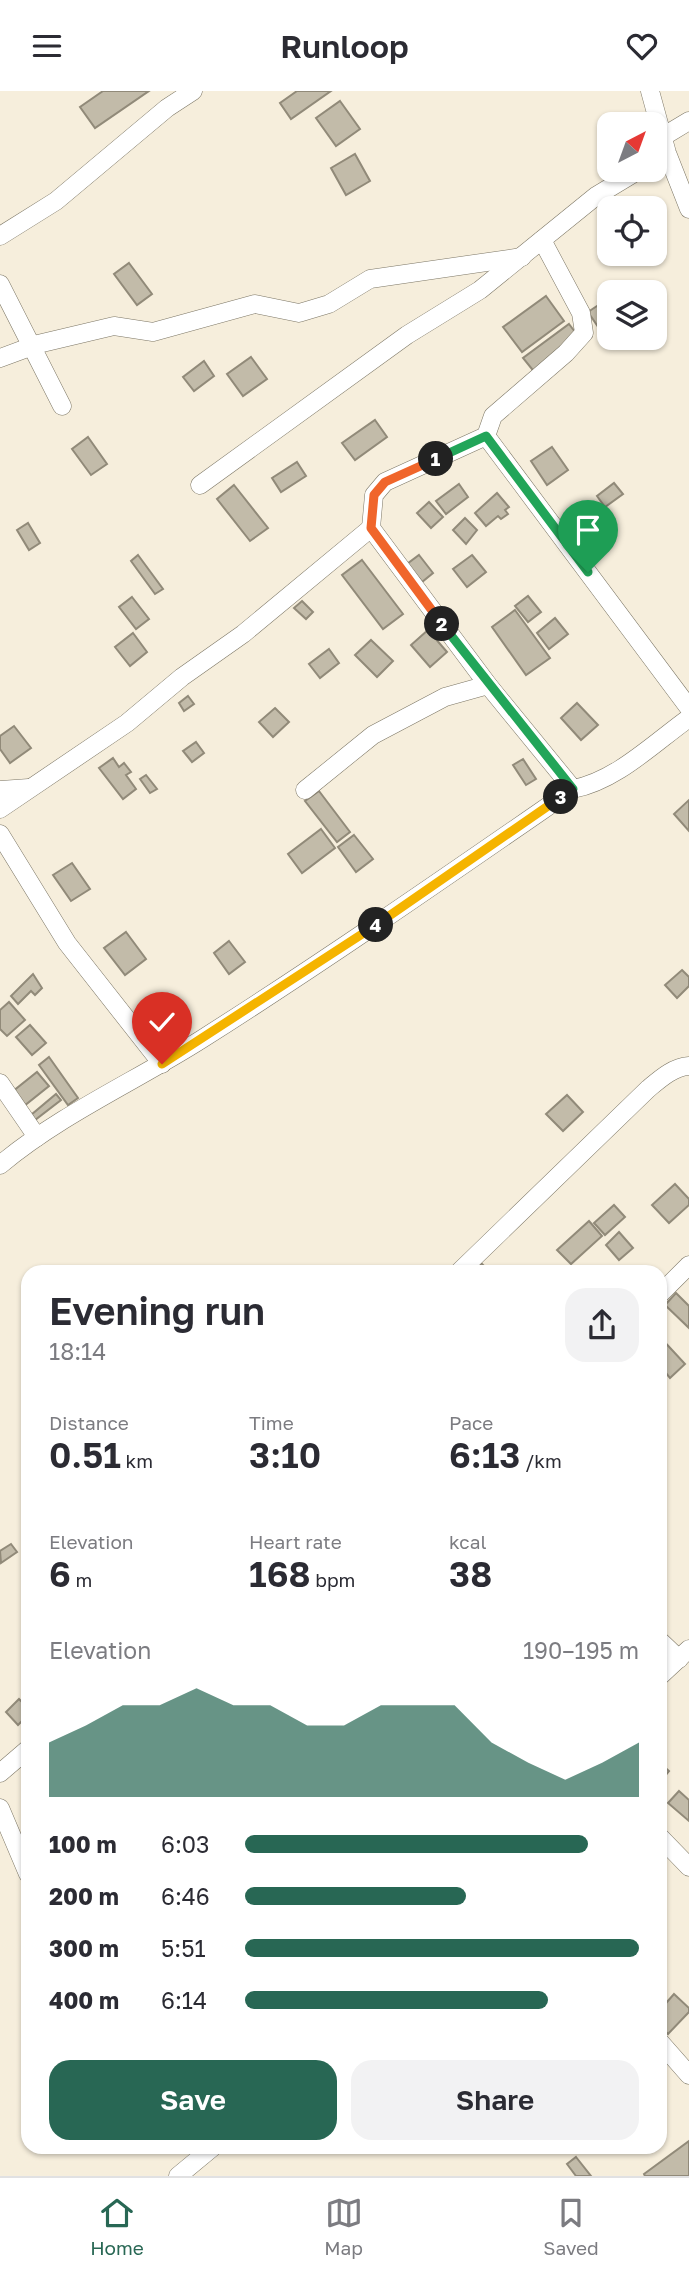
<!DOCTYPE html>
<meta charset="utf-8">
<style>
body{margin:0;font-family:"Golos Text",sans-serif;background:#f2f2f3;color:#2b2b33;height:100vh;display:flex;flex-direction:column;font-size:26px;white-space:nowrap}
*{box-sizing:border-box;margin:0}
p{font-size:23px;color:#7c7c81}
.icon{flex:none;width:38px;height:38px;fill:none;stroke:currentColor;stroke-width:2;stroke-linecap:round;stroke-linejoin:round}
.map{position:relative;flex:1;overflow:hidden}
.sheet{position:absolute;left:21px;top:1174px;width:646px;height:889px;display:flex;flex-direction:column;background:#fff;border-radius:21px;box-shadow:0 2px 5px #0004}
.sheet>*{flex:none}
.needle{width:46px;rotate:41deg}
.controls{position:absolute;left:597px;top:21px;display:grid;gap:14px}
.controls a{display:grid;place-items:center;width:70px;height:70px;border-radius:14px;background:#fff;box-shadow:0 2px 5px #0004;font-size:35px}
.pin{position:absolute;display:grid;place-items:center;width:60px;height:60px;color:#fff;margin:-72px -30px;border-radius:50% 50% 50% 0;rotate:-45deg;box-shadow:0 0 7px #0007}
.pin .icon{rotate:45deg}
.km{position:absolute;width:35px;height:35px;margin:-18px;border-radius:50%;background:#222;color:#fff;font-size:19px;line-height:35px;text-align:center}
.round{display:grid;place-items:center;flex:none;width:74px;height:74px;border-radius:21px;background:#f2f2f3}
.head{display:flex;align-items:center;justify-content:space-between;height:119px;padding:0 28px}
h1{font-size:38px;font-weight:600;line-height:52px}
.figures{display:grid;grid-template-columns:repeat(3,1fr);gap:10px;height:119px;padding:7px 28px}
.figures div{display:grid;align-content:center}
.figures b{font-size:35px;font-weight:600}
.figures small{font-size:19px;font-weight:400}
.figures p{font-size:19px}
.chart{height:196px;padding:14px 28px}
.chart p{display:flex;justify-content:space-between}
.chart svg{width:100%;height:126px;margin-top:7px;fill:#286754;opacity:.7}
.action{display:flex;gap:14px;margin-top:auto;padding:14px 28px}
.action a{flex:1;height:80px;border-radius:21px;background:#286754;color:#fff;font-size:28px;font-weight:600;line-height:80px;text-align:center}
.action a+a{background:#f2f2f3;color:#2b2b33}
ul{padding:0 28px;list-style:none;font-size:23px}
li{display:grid;grid-template-columns:112px 84px 1fr;align-items:center;height:52px}
li i{height:18px;border-radius:9px;background:#286754}
header{display:flex;justify-content:space-between;align-items:center;height:91px;padding:0 28px;background:#fff;font-size:32px;font-weight:600}
.tab-bar{display:flex;justify-content:space-around;align-items:center;height:98px;border-top:2px solid #e1e1e2;background:#fff;font-size:19px;color:#7c7c81}
.tab-bar a{display:grid;justify-items:center;gap:4px}
.tab-bar .current{color:#286754}
.map>svg:first-child{display:block}
.building{fill:#c2bba9;stroke:#918a79;stroke-width:2}
.lines{fill:none;stroke-linecap:round;stroke-linejoin:round}
.minor-casing{stroke:#7c7665;stroke-width:19}
.minor{stroke:#fff;stroke-width:18}
.split-1-casing{stroke:#fff;stroke-width:14}
.split-2-casing{stroke:#fff;stroke-width:14}
.split-3-casing{stroke:#fff;stroke-width:14}
.split-4-casing{stroke:#fff;stroke-width:14}
.split-5-casing{stroke:#fff;stroke-width:14}
.split-1{stroke:#22a559;stroke-width:9}
.split-2{stroke:#f0652b;stroke-width:9}
.split-3{stroke:#22a559;stroke-width:9}
.split-4{stroke:#f5b400;stroke-width:9}
.split-5{stroke:#f5b400;stroke-width:9}
</style>
<header><svg class="icon" aria-label="menu" viewBox="0 0 24 24"><path d="M4 6h16M4 12h16M4 18h16"/></svg>Runloop<svg class="icon" aria-label="heart" viewBox="0 0 24 24"><path d="M12 20l-8-8c-3-5 5-10 8-4 3-6 11-1 8 4z"/></svg></header>
<div class="map">
<svg width="689" height="2085" viewBox="0 0 689 2085">
<rect width="100%" height="100%" fill="#f6eedc"/>
<g class="building">
<polygon points="103,0 149,0 95,37 80,16"/>
<polygon points="297,0 331,0 291,28 280,12"/>
<polygon points="340,10 360,38 336,55 316,27"/>
<polygon points="355,63 370,90 346,104 331,77"/>
<polygon points="129,172 152,203 137,214 114,183"/>
<polygon points="546,205 564,230 522,261 503,236"/>
<polygon points="609,207 609,239 603,243 588,221"/>
<polygon points="569,233 581,249 536,283 523,267"/>
<polygon points="251,266 267,288 243,305 227,283"/>
<polygon points="204,270 214,285 194,300 183,286"/>
<polygon points="375,329 387,346 355,369 342,352"/>
<polygon points="88,346 107,373 91,384 72,358"/>
<polygon points="552,356 568,379 547,394 531,370"/>
<polygon points="297,371 306,385 281,401 272,387"/>
<polygon points="614,392 623,403 605,416 597,405"/>
<polygon points="459,393 468,406 446,423 436,410"/>
<polygon points="234,394 268,437 250,450 217,408"/>
<polygon points="497,402 509,416 505,419 508,423 501,428 498,425 486,435 475,422"/>
<polygon points="429,411 443,426 431,437 417,422"/>
<polygon points="465,427 477,439 466,453 453,439"/>
<polygon points="28,432 40,452 29,459 17,439"/>
<polygon points="138,464 163,498 155,503 131,470"/>
<polygon points="419,464 433,482 422,491 407,473"/>
<polygon points="472,464 486,481 467,496 453,478"/>
<polygon points="362,469 403,523 383,538 342,484"/>
<polygon points="528,505 541,521 528,531 515,515"/>
<polygon points="132,506 149,528 136,538 119,516"/>
<polygon points="302,510 313,521 306,528 294,517"/>
<polygon points="515,519 550,567 526,584 492,536"/>
<polygon points="555,527 568,543 549,558 537,542"/>
<polygon points="428,539 447,561 430,576 411,554"/>
<polygon points="133,542 147,561 130,575 115,556"/>
<polygon points="371,549 393,570 377,586 355,564"/>
<polygon points="329,558 339,572 320,587 309,573"/>
<polygon points="188,605 194,613 184,620 179,612"/>
<polygon points="577,612 598,634 581,649 561,627"/>
<polygon points="275,617 289,631 273,646 259,631"/>
<polygon points="14,635 31,657 10,672 0,658 0,645"/>
<polygon points="196,651 204,662 192,671 183,660"/>
<polygon points="113,667 119,676 124,672 131,681 126,684 136,698 123,708 99,677"/>
<polygon points="523,668 536,688 526,694 513,674"/>
<polygon points="146,684 157,698 150,702 140,688"/>
<polygon points="319,700 350,741 337,751 305,710"/>
<polygon points="689,709 689,740 674,723"/>
<polygon points="321,738 335,757 302,782 288,763"/>
<polygon points="354,744 373,768 356,781 338,756"/>
<polygon points="72,772 90,798 71,810 53,784"/>
<polygon points="126,841 146,868 125,884 104,857"/>
<polygon points="229,850 245,871 229,883 214,862"/>
<polygon points="682,879 689,886 689,895 677,907 665,894"/>
<polygon points="33,883 42,897 35,904 31,900 18,913 11,905"/>
<polygon points="9,911 25,929 7,945 0,938 0,919"/>
<polygon points="30,934 46,952 32,964 16,946"/>
<polygon points="49,966 78,1007 68,1014 39,974"/>
<polygon points="37,981 49,995 24,1015 12,1001"/>
<polygon points="56,1003 61,1009 35,1029 31,1024"/>
<polygon points="567,1004 583,1021 563,1040 546,1023"/>
<polygon points="675,1093 689,1108 689,1114 669,1132 652,1114"/>
<polygon points="614,1114 625,1126 605,1144 594,1132"/>
<polygon points="589,1130 602,1145 571,1173 557,1159"/>
<polygon points="619,1141 633,1157 619,1169 606,1154"/>
<polygon points="481,1172 490,1181 471,1181"/>
<polygon points="676,1202 689,1215 689,1237 665,1214"/>
<polygon points="660,1246 685,1273 670,1287 660,1275"/>
<polygon points="11,1453 17,1461 1,1472 0,1460"/>
<polygon points="19,1608 28,1617 28,1624 18,1634 6,1621"/>
<polygon points="660,1672 669,1680 660,1691"/>
<polygon points="679,1700 689,1709 689,1730 668,1712"/>
<polygon points="674,1903 689,1917 689,1921 668,1943 660,1935 660,1919"/>
<polygon points="689,2050 689,2085 645,2085 644,2083"/>
<polygon points="576,2066 591,2085 576,2085 567,2073"/>
</g>
<g class="lines">
<defs>
<g id="minor">
<polyline points="650,0 667,62 689,118"/>
<polyline points="664,45 689,30"/>
<polyline points="0,145 56,110 167,17 193,0"/>
<path d="M 542,149 L 581,222 L 584,242 L 566,262 L 493,325 L 486,345 L 385,391 L 374,404 L 371,437 L 488,594 L 573,698 C 616,690 654,652 689,627"/>
<polyline points="0,193 62,315"/>
<polyline points="0,267 38,253 114,235 153,241 255,213 299,222 329,213 370,188 522,166"/>
<polyline points="486,345 689,617"/>
<polyline points="200,394 407,244 480,199 596,105 639,79"/>
<polyline points="0,699 29,697"/>
<polyline points="305,699 373,644 445,606 488,594"/>
<polyline points="0,718 127,632 182,586 243,543 371,437"/>
<polyline points="0,743 67,852 162,973"/>
<polyline points="0,992 37,1046"/>
<path d="M 0,1074 C 61,1023 136,990 202,948 C 328,868 450,783 573,698"/>
<path d="M 459,1181 L 648,998 C 660,988 673,976 689,975"/>
<polyline points="660,1203 689,1174"/>
<polyline points="660,1550 679,1568"/>
<polyline points="660,1585 689,1558"/>
<polyline points="0,1682 28,1658"/>
<polyline points="0,1717 28,1783"/>
<polyline points="660,1746 689,1776"/>
<polyline points="660,1951 689,1984"/>
<polyline points="178,2085 213,2056"/>
</g>
</defs>
<use href="#minor" class="minor-casing"/>
<use href="#minor" class="minor"/>
</g>
<g class="lines">
<defs>
<polyline id="split-1" points="436,368 486,345 588,481"/>
<polyline id="split-2" points="436,368 385,391 374,404 371,437 442,533"/>
<polyline id="split-3" points="442,533 573,698 561,706"/>
<polyline id="split-4" points="376,834 561,706"/>
<polyline id="split-5" points="162,973 376,834"/>
</defs>
<use href="#split-1" class="split-1-casing"/>
<use href="#split-2" class="split-2-casing"/>
<use href="#split-3" class="split-3-casing"/>
<use href="#split-4" class="split-4-casing"/>
<use href="#split-5" class="split-5-casing"/>
<use href="#split-1" class="split-1"/>
<use href="#split-2" class="split-2"/>
<use href="#split-3" class="split-3"/>
<use href="#split-4" class="split-4"/>
<use href="#split-5" class="split-5"/>
</g>
</svg>
<div class="controls">
<a><svg class="needle" viewBox="-14 -14 28 28"><path d="M0-13l5 13h-10z" fill="#e53935"/><path d="M0 13l5-13h-10z" fill="#7c7c81"/></svg></a>
<a><svg class="icon" aria-label="locate" viewBox="0 0 24 24"><circle cx="12" cy="12" r="6"/><path d="M12 2v4M12 18v4M2 12h4M18 12h4"/></svg></a>
<a><svg class="icon" aria-label="layers" viewBox="0 0 24 24"><path d="M12 4l9 5-9 5-9-5zM3 14l9 5 9-5"/></svg></a>
</div>
<div class="pin" style="left:588px;top:481px;background:#1e9e55"><svg class="icon" aria-label="arrive" viewBox="0 0 24 24"><path d="M6 21V4h12l-3 4 3 4H6"/></svg></div>
<div class="pin" style="left:162px;top:973px;background:#d93025"><svg class="icon" aria-label="check" viewBox="0 0 24 24"><path d="M5 12l5 5 9-10"/></svg></div>
<b class="km" style="left:436px;top:368px">1</b>
<b class="km" style="left:442px;top:533px">2</b>
<b class="km" style="left:561px;top:706px">3</b>
<b class="km" style="left:376px;top:834px">4</b>
<section class="sheet">
<div class="head"><div><h1>Evening run</h1><p>18:14</p></div><a class="round"><svg class="icon" aria-label="share" viewBox="0 0 24 24"><path d="M12 15V3M7 8l5-5 5 5M5 13v7h14v-7"/></svg></a></div>
<div class="figures">
<div><p>Distance</p><b>0.51<small> km</small></b></div>
<div><p>Time</p><b>3:10</b></div>
<div><p>Pace</p><b>6:13<small> /km</small></b></div>
</div>
<div class="figures">
<div><p>Elevation</p><b>6<small> m</small></b></div>
<div><p>Heart rate</p><b>168<small> bpm</small></b></div>
<div><p>kcal</p><b>38</b></div>
</div>
<div class="chart"><p><span>Elevation</span>190–195 m</p>
<svg viewBox="0 0 160 44" preserveAspectRatio="none"><path d="M0 44V25L10 19L20 12L30 12L40 6L50 12L60 12L70 19L80 19L90 12L100 12L110 12L120 25L130 32L140 38L150 32L160 25V44z"/></svg>
</div>
<ul>
<li><b>100 m</b>6:03<i style="width:87%"></i></li>
<li><b>200 m</b>6:46<i style="width:56%"></i></li>
<li><b>300 m</b>5:51<i style="width:100%"></i></li>
<li><b>400 m</b>6:14<i style="width:77%"></i></li>
</ul>
<div class="action"><a>Save</a><a>Share</a></div>
</section>
</div>
<nav class="tab-bar">
<a class="current"><svg class="icon" aria-label="home" viewBox="0 0 24 24"><path d="M3 11l9-7 9 7M6 9v11h12V9"/></svg>Home</a>
<a><svg class="icon" aria-label="map" viewBox="0 0 24 24"><path d="M3 6l6-2 6 2 6-2v14l-6 2-6-2-6 2zM9 4v14M15 6v14"/></svg>Map</a>
<a><svg class="icon" aria-label="saved" viewBox="0 0 24 24"><path d="M7 4h10v16l-5-4-5 4z"/></svg>Saved</a>
</nav>
